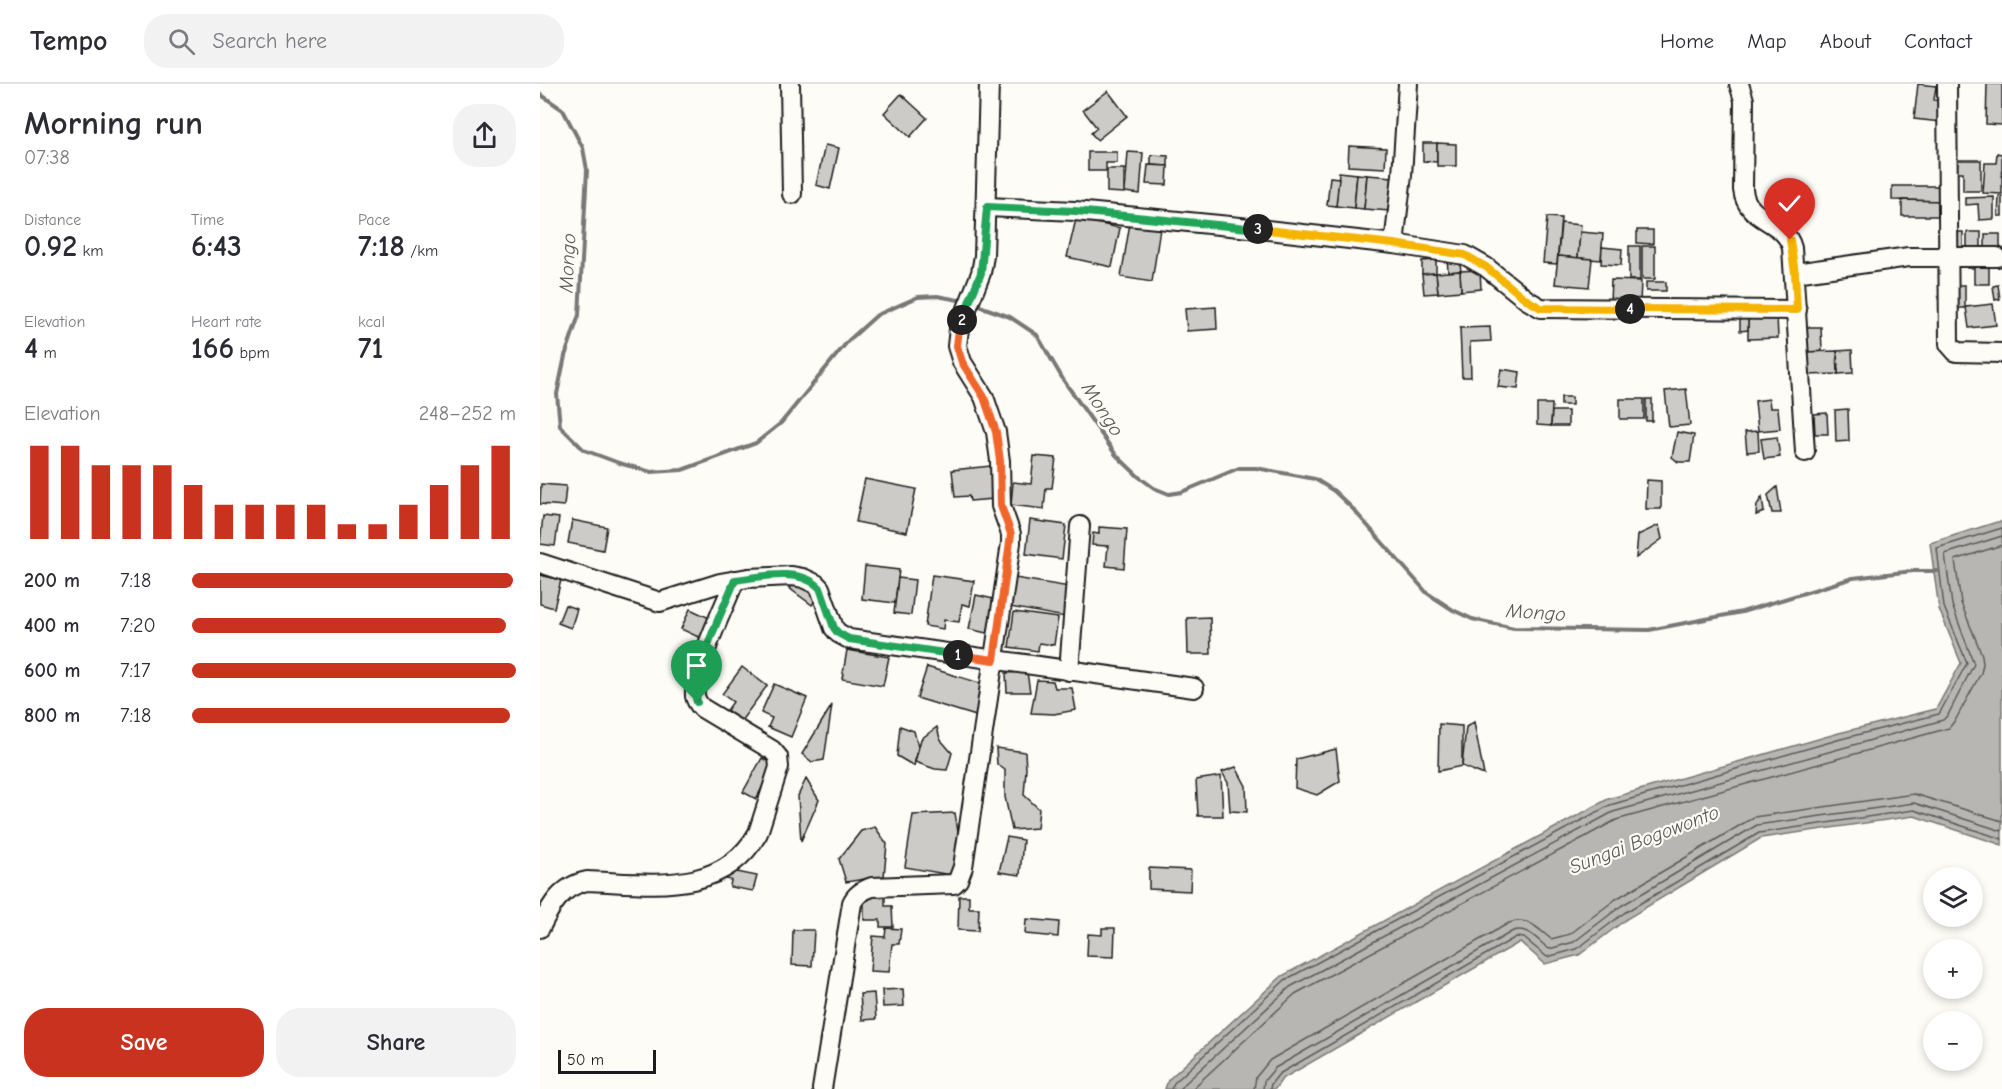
<!DOCTYPE html>
<meta charset="utf-8">
<style>
body{margin:0;font-family:"Comic Neue",sans-serif;background:#f2f2f3;color:#2b2b33;height:100vh;display:flex;flex-direction:column;font-size:22px;white-space:nowrap}
*{box-sizing:border-box;margin:0}
p{font-size:20px;color:#7c7c81}
.icon{flex:none;width:33px;height:33px;fill:none;stroke:currentColor;stroke-width:2;stroke-linecap:round;stroke-linejoin:round}
.map{position:relative;flex:1;overflow:hidden}
.details{display:flex;flex-direction:column;background:#fff;width:540px}
.details>*{flex:none}
.buttons{position:absolute;left:1383px;top:783px;display:grid;gap:12px}
.buttons a{display:grid;place-items:center;width:60px;height:60px;border-radius:50%;background:#fff;box-shadow:0 3px 9px #0003;font-size:30px}
.scale{position:absolute;left:18px;bottom:15px;width:98px;box-sizing:border-box;padding-left:6px;border:3px solid #1c1c1c;border-top:0;font-size:16px;line-height:21px;white-space:nowrap;color:#1c1c1c;-webkit-text-stroke:4px #fdfcf7;paint-order:stroke}
.pin{position:absolute;display:grid;place-items:center;width:51px;height:51px;color:#fff;margin:-62px -26px;border-radius:50% 50% 50% 0;rotate:-45deg;box-shadow:0 0 6px #0007}
.pin .icon{rotate:45deg}
.km{position:absolute;width:30px;height:30px;margin:-15px;border-radius:50%;background:#222;color:#fff;font-size:16px;line-height:30px;text-align:center}
.round{display:grid;place-items:center;flex:none;width:63px;height:63px;border-radius:24px;background:#f2f2f3}
.headline{display:flex;align-items:center;justify-content:space-between;height:102px;padding:0 24px}
h1{font-size:33px;font-weight:700;line-height:45px}
.metrics{display:grid;grid-template-columns:repeat(3,1fr);gap:9px;height:102px;padding:6px 24px}
.metrics div{display:grid;align-content:center}
.metrics b{font-size:30px;font-weight:700}
.metrics small{font-size:16px;font-weight:400}
.metrics p{font-size:16px}
.chart{height:168px;padding:12px 24px}
.chart p{display:flex;justify-content:space-between}
.chart svg{width:100%;height:108px;margin-top:6px;stroke:#c8321e;stroke-width:6}
.button{display:flex;gap:12px;margin-top:auto;padding:12px 24px}
.button a{flex:1;height:69px;border-radius:24px;background:#c8321e;color:#fff;font-size:24px;font-weight:700;line-height:69px;text-align:center}
.button a+a{background:#f2f2f3;color:#2b2b33}
ul{padding:0 24px;list-style:none;font-size:20px}
li{display:grid;grid-template-columns:96px 72px 1fr;align-items:center;height:45px}
li i{height:15px;border-radius:8px;background:#c8321e}
header{display:flex;align-items:center;gap:36px;box-sizing:border-box;height:84px;padding:0 30px;background:#fff;border-bottom:2px solid #e1e1e2}
header strong{font-size:28px}
nav{display:flex;gap:33px;margin-inline-start:auto;font-size:21px}
.search{width:420px;height:54px;background:#f2f2f3;display:flex;align-items:center;gap:15px;box-sizing:border-box;padding:0 21px;border-radius:24px;color:#7c7c81;font-size:22px}
main{display:flex;flex:1;min-height:0}
.map>svg:first-child{display:block}
.water{fill:#b7b6b2;stroke:#797876;stroke-width:1.5}
.lines{fill:none;stroke-linecap:round;stroke-linejoin:round}
.shore{stroke:#5a5a58;stroke-width:1.5}
.stream{stroke:#797876;stroke-width:4}
.building{fill:#cccbc8;stroke:#1c1c1c;stroke-width:1.5}
.minor-casing{stroke:#1c1c1c;stroke-width:22}
.minor{stroke:#fdfcf7;stroke-width:18}
.split-1-casing{stroke:#fff;stroke-width:12}
.split-2-casing{stroke:#fff;stroke-width:12}
.split-3-casing{stroke:#fff;stroke-width:12}
.split-4-casing{stroke:#fff;stroke-width:12}
.split-5-casing{stroke:#fff;stroke-width:12}
.split-1{stroke:#22a559;stroke-width:8}
.split-2{stroke:#f0652b;stroke-width:8}
.split-3{stroke:#22a559;stroke-width:8}
.split-4{stroke:#f5b400;stroke-width:8}
.split-5{stroke:#f5b400;stroke-width:8}
.labels{text-anchor:middle;stroke-width:4.5;stroke-linejoin:round;paint-order:stroke}
.water-label{font-size:20px;font-style:italic;fill:#5a5a58;stroke:#fdfcf7}
</style>
<header>
<strong>Tempo</strong>
<div class="search"><svg class="icon" aria-label="search" viewBox="0 0 24 24"><circle cx="10" cy="10" r="6"/><path d="M15 15l6 6"/></svg>Search here</div>
<nav><a>Home</a><a>Map</a><a>About</a><a>Contact</a></nav>
</header>
<main>
<section class="details">
<div class="headline"><div><h1>Morning run</h1><p>07:38</p></div><a class="round"><svg class="icon" aria-label="share" viewBox="0 0 24 24"><path d="M12 15V3M7 8l5-5 5 5M5 13v7h14v-7"/></svg></a></div>
<div class="metrics">
<div><p>Distance</p><b>0.92<small> km</small></b></div>
<div><p>Time</p><b>6:43</b></div>
<div><p>Pace</p><b>7:18<small> /km</small></b></div>
</div>
<div class="metrics">
<div><p>Elevation</p><b>4<small> m</small></b></div>
<div><p>Heart rate</p><b>166<small> bpm</small></b></div>
<div><p>kcal</p><b>71</b></div>
</div>
<div class="chart"><p><span>Elevation</span>248–252 m</p>
<svg viewBox="0 0 160 44" preserveAspectRatio="none"><path d="M5 44V6M15 44V6M25 44V14M35 44V14M45 44V14M55 44V22M65 44V30M75 44V30M85 44V30M95 44V30M105 44V38M115 44V38M125 44V30M135 44V22M145 44V14M155 44V6"/></svg>
</div>
<ul>
<li><b>200 m</b>7:18<i style="width:99%"></i></li>
<li><b>400 m</b>7:20<i style="width:97%"></i></li>
<li><b>600 m</b>7:17<i style="width:100%"></i></li>
<li><b>800 m</b>7:18<i style="width:98%"></i></li>
</ul>
<div class="button"><a>Save</a><a>Share</a></div>
</section>
<div class="map">
<svg width="1462" height="1005" viewBox="0 0 1462 1005">
<rect width="100%" height="100%" fill="#fdfcf7"/>
<filter id="ink" filterUnits="userSpaceOnUse"><feTurbulence type="fractalNoise" baseFrequency=".0167" numOctaves="2"/><feDisplacementMap in="SourceGraphic" scale="12" xChannelSelector="R" yChannelSelector="G"/><feConvolveMatrix kernelMatrix="1 2 1 2 8 2 1 2 1" color-interpolation-filters="sRGB"/></filter>
<g filter="url(#ink)">
<polygon class="water" points="1457,438 1462,438 1462,761 1374,732 1221,754 1088,834 1039,871 1005,880 980,858 742,995 735,1005 625,1005 628,996 742,892 1068,715 1299,649 1396,625 1421,579 1399,525 1390,459"/>
<g class="lines">
<g class="shore">
<polyline points="631,1005 634,999 745,896 1070,721 1301,655 1399,630 1427,579 1404,523 1397,464 1462,444"/>
<polyline points="639,1005 750,903 1073,728 1403,636 1408,631 1434,580 1412,521 1405,470 1462,452"/>
<polyline points="652,1005 755,910 1076,736 1409,644 1416,635 1441,589 1443,580 1442,571 1421,519 1415,476 1462,461"/>
<path d="M 714,1005 L 716,993 L 730,976 L 969,839 C 988,832 997,844 1011,855 L 1030,850 L 1076,815 L 1214,733 L 1374,710 L 1462,737"/>
<path d="M 723,1005 L 724,997 L 735,984 L 973,847 C 988,842 997,856 1009,865 L 1034,858 L 1081,822 L 1217,741 L 1374,719 L 1462,747"/>
<polyline points="730,1005 731,1000 739,990 976,853 984,854 1007,873 1037,865 1084,829 1219,749 1374,726 1462,755"/>
</g>
<g class="stream">
<polyline points="0,10 23,26 43,64 47,86 39,231 25,272 17,310 20,342 44,366 79,379 111,388 142,386 216,359 241,339 308,257 337,231 378,213 397,212 424,217"/>
<polyline points="434,220 470,233 497,251 524,297 576,371 599,393 614,404 629,410 642,408 699,384 716,384 775,395 794,407 812,424 887,509 913,526 932,535 974,544 1109,546 1202,528 1313,494 1373,487 1398,487"/>
</g>
</g>
<g class="building">
<polygon points="1378,0 1396,2 1394,16 1403,17 1401,38 1374,35"/>
<polygon points="1447,0 1462,0 1462,41 1446,40"/>
<polygon points="568,7 587,32 557,56 551,49 557,44 543,26"/>
<polygon points="361,10 387,34 370,53 344,29"/>
<polygon points="883,59 897,59 897,78 883,77"/>
<polygon points="897,59 916,60 916,82 897,82"/>
<polygon points="285,61 299,64 290,105 276,101"/>
<polygon points="809,62 846,64 845,84 808,82"/>
<polygon points="548,68 577,68 577,79 566,79 566,87 548,87"/>
<polygon points="588,68 603,69 600,110 585,108"/>
<polygon points="1457,69 1462,70 1462,110 1443,109 1445,79 1456,79"/>
<polygon points="611,71 628,72 628,82 611,81"/>
<polygon points="1418,76 1441,76 1441,107 1423,107 1423,88 1417,88"/>
<polygon points="608,81 628,82 627,101 606,100"/>
<polygon points="567,85 584,85 584,109 567,108"/>
<polygon points="799,88 817,90 814,124 796,122"/>
<polygon points="817,90 827,91 824,125 814,124"/>
<polygon points="827,91 853,93 850,127 824,125"/>
<polygon points="790,93 799,94 796,122 787,121"/>
<polygon points="1352,102 1403,102 1403,117 1352,116"/>
<polygon points="1459,112 1462,112 1462,132 1458,132"/>
<polygon points="1454,113 1454,135 1439,136 1438,120 1425,121 1425,114"/>
<polygon points="1362,116 1403,117 1403,132 1362,132"/>
<polygon points="1007,133 1021,134 1017,180 1003,179"/>
<polygon points="536,135 580,144 572,183 527,173"/>
<polygon points="590,139 620,144 612,198 581,193"/>
<polygon points="1021,139 1041,141 1038,174 1018,172"/>
<polygon points="1097,146 1113,146 1113,160 1097,159"/>
<polygon points="1040,148 1063,150 1061,176 1038,174"/>
<rect x="1414" y="148" width="9" height="20"/>
<rect x="1427" y="148" width="14" height="22"/>
<rect x="1445" y="150" width="15" height="20"/>
<rect x="1089" y="162" width="11" height="34"/>
<rect x="1102" y="162" width="13" height="33"/>
<polygon points="1062,163 1082,165 1081,181 1061,180"/>
<polygon points="919,172 921,187 908,188 907,173"/>
<polygon points="1018,172 1052,175 1049,203 1015,200"/>
<polygon points="896,176 896,189 882,190 882,177"/>
<polygon points="1427,176 1449,176 1449,200 1434,200 1434,184 1427,184"/>
<polygon points="940,186 941,205 921,207 920,187"/>
<polygon points="920,187 921,207 898,209 896,189"/>
<polygon points="896,189 898,209 884,210 882,190"/>
<polygon points="1071,196 1101,197 1100,219 1070,218"/>
<rect x="1106" y="198" width="20" height="9"/>
<rect x="1413" y="201" width="12" height="23"/>
<polygon points="1458,201 1460,215 1455,216 1453,202"/>
<polygon points="1453,220 1456,241 1429,244 1426,223"/>
<polygon points="676,223 677,245 647,247 645,225"/>
<polygon points="1237,232 1238,254 1208,255 1208,233"/>
<polygon points="1208,233 1208,246 1200,247 1200,234"/>
<polygon points="950,243 951,257 930,258 931,293 922,293 920,244"/>
<polygon points="1266,243 1281,243 1282,267 1267,268"/>
<polygon points="1312,266 1313,289 1298,290 1297,267"/>
<polygon points="1297,267 1298,290 1266,291 1265,268"/>
<polygon points="961,285 980,288 978,305 958,303"/>
<polygon points="1146,305 1150,341 1129,343 1125,307"/>
<rect x="1021" y="313" width="11" height="8"/>
<rect x="1080" y="315" width="24" height="20"/>
<rect x="1106" y="315" width="6" height="22"/>
<polygon points="1229,315 1230,324 1238,324 1240,345 1218,347 1215,317"/>
<polygon points="997,320 1012,320 1011,342 997,341"/>
<polygon points="1308,325 1309,357 1296,358 1295,326"/>
<polygon points="1012,327 1028,327 1028,342 1011,342"/>
<polygon points="1287,329 1288,350 1275,350 1274,330"/>
<polygon points="1218,347 1219,367 1207,368 1205,348"/>
<polygon points="1137,348 1154,351 1150,378 1138,378 1132,373"/>
<polygon points="1237,353 1240,373 1224,375 1221,355"/>
<polygon points="494,372 516,374 512,404 506,404 504,425 471,421 473,398 491,400"/>
<polygon points="451,382 454,415 430,417 429,412 415,413 412,386"/>
<polygon points="325,395 376,405 367,448 316,438"/>
<polygon points="1107,396 1121,397 1121,425 1106,425"/>
<polygon points="1,400 26,402 24,422 0,420"/>
<polygon points="1237,403 1241,429 1232,429 1228,411"/>
<polygon points="1222,413 1224,428 1216,431 1217,421"/>
<polygon points="3,432 19,434 15,462 0,460"/>
<polygon points="32,436 67,443 63,466 28,459"/>
<polygon points="490,436 526,441 522,475 486,470"/>
<polygon points="1119,441 1122,455 1096,474 1098,451"/>
<polygon points="559,443 587,445 584,484 566,482 568,462 552,461 553,449 559,450"/>
<polygon points="325,482 359,486 355,519 322,515"/>
<polygon points="0,491 21,496 14,524 0,520"/>
<polygon points="392,491 434,497 430,522 422,520 419,538 404,536 403,545 385,542"/>
<polygon points="256,494 279,511 272,521 249,504"/>
<polygon points="358,494 375,496 371,531 354,529"/>
<polygon points="475,494 530,503 525,533 470,523"/>
<polygon points="436,511 458,516 451,550 429,545"/>
<polygon points="25,521 37,525 31,544 18,539"/>
<polygon points="150,525 176,537 167,557 141,545"/>
<polygon points="474,528 518,534 514,561 499,559 498,567 469,563"/>
<polygon points="670,533 671,570 648,570 647,534"/>
<polygon points="307,566 349,573 343,602 302,595"/>
<polygon points="202,583 227,602 201,637 187,626 193,618 182,610"/>
<polygon points="387,583 446,601 436,632 377,614"/>
<polygon points="487,588 490,608 467,608 466,589"/>
<polygon points="497,596 513,597 515,604 532,604 536,626 514,630 491,629"/>
<polygon points="234,600 267,614 251,653 228,643 232,634 221,629"/>
<polygon points="292,621 284,676 272,678 262,670"/>
<polygon points="934,638 944,691 922,682 926,643"/>
<polygon points="899,640 922,642 922,682 898,687"/>
<polygon points="360,642 374,647 378,663 374,682 357,672"/>
<polygon points="397,643 400,655 412,669 407,686 395,685 375,678 381,655"/>
<polygon points="456,664 485,668 486,685 484,711 499,725 497,744 472,746 465,713 465,686 457,680"/>
<polygon points="796,665 800,697 777,711 755,704 756,675"/>
<polygon points="222,674 234,681 216,715 203,708"/>
<polygon points="696,683 706,702 707,728 690,727 688,699 682,688"/>
<polygon points="681,692 683,732 658,732 656,696"/>
<polygon points="266,695 279,716 261,757 258,712"/>
<polygon points="415,729 418,748 421,751 419,766 411,791 365,783 373,731"/>
<polygon points="335,743 347,760 344,792 306,798 299,775 321,747"/>
<polygon points="467,753 483,756 480,791 459,788"/>
<polygon points="609,784 651,786 650,807 609,805"/>
<polygon points="187,786 217,792 213,807 190,803 191,796 185,795"/>
<polygon points="324,809 345,809 345,822 352,822 353,843 340,843 340,836 324,836"/>
<polygon points="419,812 429,812 429,824 439,824 438,847 418,846"/>
<polygon points="486,835 519,838 518,853 485,850"/>
<polygon points="346,844 361,845 359,860 352,860 349,888 330,887 333,852 345,853"/>
<polygon points="562,844 575,844 574,873 547,872 548,850 562,851"/>
<polygon points="253,846 274,846 272,882 252,881"/>
<polygon points="363,905 364,922 343,923 342,906"/>
<polygon points="334,909 336,935 322,936 320,910"/>
</g>
<g class="lines">
<defs>
<g id="minor">
<polyline points="250,0 252,110"/>
<path d="M 1199,0 L 1204,16 L 1203,106 C 1207,139 1244,134 1252,164 L 1265,368"/>
<polyline points="1407,0 1409,260 1416,268 1462,269"/>
<polyline points="447,123 535,127 700,143 854,160 925,171 946,183 987,216 1001,224 1257,226"/>
<polyline points="854,160 862,91 868,0"/>
<polyline points="1255,189 1369,173 1457,173"/>
<polyline points="0,479 120,518 180,499 208,494 252,492 263,494 276,500 280,504 294,544 298,549 309,555 654,604"/>
<polyline points="529,587 540,442"/>
<path d="M 0,844 C 10,823 21,802 47,797 C 109,799 182,813 218,749 L 239,683 L 238,673 L 232,666 L 162,624 C 158,620 156,617 155,612 C 153,587 185,521 195,496"/>
<path d="M 282,1005 L 312,819 C 316,810 323,806 332,803 L 414,800 L 418,796 L 423,783 L 471,459 L 471,450 L 461,422 L 460,377 L 456,348 L 444,313 L 422,278 L 417,262 L 419,245 L 441,189 L 444,172 L 449,0"/>
</g>
</defs>
<use href="#minor" class="minor-casing"/>
<use href="#minor" class="minor"/>
</g>
</g>
<g class="lines" filter="url(#ink)">
<defs>
<path id="split-1" d="M 157,618 C 150,591 184,524 195,496 C 220,493 260,483 280,504 L 294,544 L 298,549 L 309,555 L 418,571"/>
<polyline id="split-2" points="418,571 454,576 471,450 461,422 460,377 456,348 444,313 422,278 417,262 419,245 422,236"/>
<polyline id="split-3" points="422,236 441,189 447,123 535,127 718,145"/>
<polyline id="split-4" points="718,145 854,160 925,171 946,183 987,216 1001,224 1090,225"/>
<polyline id="split-5" points="1090,225 1257,226 1255,189 1250,156"/>
</defs>
<use href="#split-1" class="split-1-casing"/>
<use href="#split-2" class="split-2-casing"/>
<use href="#split-3" class="split-3-casing"/>
<use href="#split-4" class="split-4-casing"/>
<use href="#split-5" class="split-5-casing"/>
<use href="#split-1" class="split-1"/>
<use href="#split-2" class="split-2"/>
<use href="#split-3" class="split-3"/>
<use href="#split-4" class="split-4"/>
<use href="#split-5" class="split-5"/>
</g>
<g class="labels">
<g class="water-label">
<text transform="translate(27 179) rotate(-87)" y="7">Mongo</text>
<text transform="translate(563 325) rotate(57)" y="7">Mongo</text>
<text transform="translate(996 528) rotate(4)" y="7">Mongo</text>
<text transform="translate(1104 755) rotate(-21)" y="7">Sungai Bogowonto</text>
</g>
</g>
</svg>
<div class="buttons">
<a><svg class="icon" aria-label="layers" viewBox="0 0 24 24"><path d="M12 4l9 5-9 5-9-5zM3 14l9 5 9-5"/></svg></a>
<a>+</a>
<a>−</a>
</div>
<div class="scale">50 m</div>
<div class="pin" style="left:157px;top:618px;background:#1e9e55"><svg class="icon" aria-label="arrive" viewBox="0 0 24 24"><path d="M6 21V4h12l-3 4 3 4H6"/></svg></div>
<div class="pin" style="left:1250px;top:156px;background:#d93025"><svg class="icon" aria-label="check" viewBox="0 0 24 24"><path d="M5 12l5 5 9-10"/></svg></div>
<b class="km" style="left:418px;top:571px">1</b>
<b class="km" style="left:422px;top:236px">2</b>
<b class="km" style="left:718px;top:145px">3</b>
<b class="km" style="left:1090px;top:225px">4</b>
</div>
</main>
